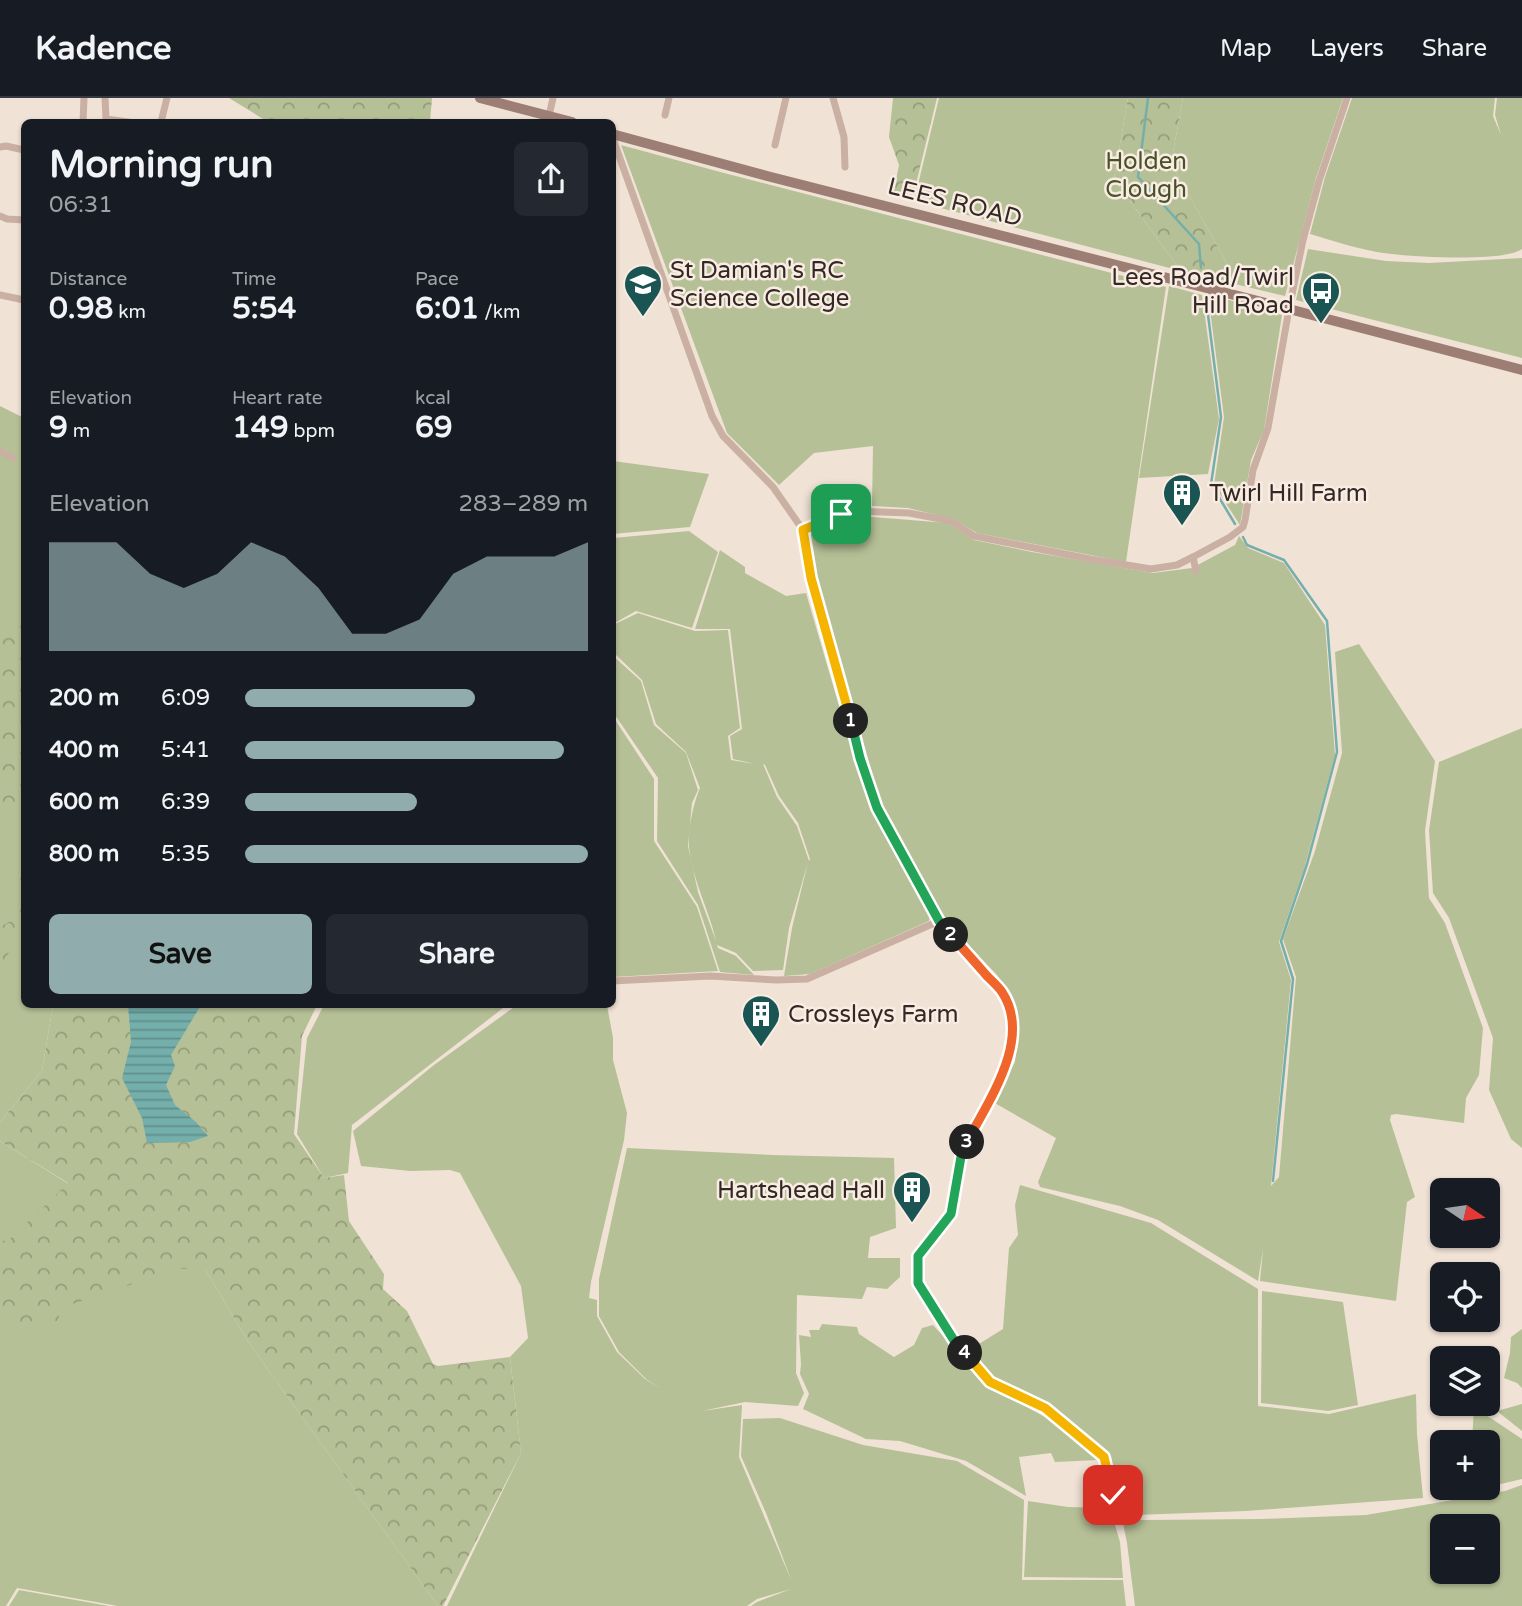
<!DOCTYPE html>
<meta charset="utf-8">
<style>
body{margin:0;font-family:"Varela Round",sans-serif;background:#242831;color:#f1f3f6;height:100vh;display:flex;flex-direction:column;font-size:26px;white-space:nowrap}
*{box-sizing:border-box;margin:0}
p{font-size:23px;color:#9ea1a6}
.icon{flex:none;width:38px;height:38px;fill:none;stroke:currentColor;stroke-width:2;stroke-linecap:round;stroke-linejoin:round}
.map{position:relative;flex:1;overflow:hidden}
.side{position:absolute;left:21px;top:21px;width:595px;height:889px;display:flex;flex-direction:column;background:#171b24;border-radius:10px;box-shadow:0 2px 5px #0004}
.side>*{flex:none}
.needle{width:46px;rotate:103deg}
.fabs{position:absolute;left:1430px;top:1080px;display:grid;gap:14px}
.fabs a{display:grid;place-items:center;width:70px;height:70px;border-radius:10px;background:#171b24;box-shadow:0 2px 5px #0004;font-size:35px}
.pin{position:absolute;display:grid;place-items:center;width:60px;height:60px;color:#fff;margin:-30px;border-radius:14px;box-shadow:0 4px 10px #0006}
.km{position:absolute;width:35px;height:35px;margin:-18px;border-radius:50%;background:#222;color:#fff;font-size:19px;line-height:35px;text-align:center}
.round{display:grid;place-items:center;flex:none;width:74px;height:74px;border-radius:10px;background:#242831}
.headline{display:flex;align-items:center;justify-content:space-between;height:119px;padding:0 28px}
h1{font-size:38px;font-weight:700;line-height:52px}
.metrics{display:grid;grid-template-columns:repeat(3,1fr);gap:10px;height:119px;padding:7px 28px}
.metrics div{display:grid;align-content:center}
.metrics b{font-size:30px;font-weight:700}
.metrics small{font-size:19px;font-weight:400}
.metrics p{font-size:19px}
.chart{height:196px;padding:14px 28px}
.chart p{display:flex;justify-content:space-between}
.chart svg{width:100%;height:126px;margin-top:7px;fill:#90acad;opacity:.7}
.cta{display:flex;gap:14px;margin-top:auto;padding:14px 28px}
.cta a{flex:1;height:80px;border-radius:10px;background:#90acad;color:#111;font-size:28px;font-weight:700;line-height:80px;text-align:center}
.cta a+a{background:#242831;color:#f1f3f6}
ul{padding:0 28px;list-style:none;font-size:23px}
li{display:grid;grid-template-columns:112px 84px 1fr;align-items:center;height:52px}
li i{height:18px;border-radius:9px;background:#90acad}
header{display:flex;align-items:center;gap:42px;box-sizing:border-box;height:98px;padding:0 35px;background:#171b24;border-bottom:2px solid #363941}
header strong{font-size:33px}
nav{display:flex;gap:38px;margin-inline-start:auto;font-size:24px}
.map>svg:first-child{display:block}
.green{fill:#b6c096;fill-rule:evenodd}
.forest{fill:url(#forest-crowns)}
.water{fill:url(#water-rules)}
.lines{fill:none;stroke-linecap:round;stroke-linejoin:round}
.stream{stroke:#74afab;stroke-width:2.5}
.street{stroke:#c9b0a2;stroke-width:7}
.secondary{stroke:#9c7e74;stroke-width:10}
.split-1-casing{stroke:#fff;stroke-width:14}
.split-2-casing{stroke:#fff;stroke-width:14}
.split-3-casing{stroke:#fff;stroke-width:14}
.split-4-casing{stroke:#fff;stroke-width:14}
.split-5-casing{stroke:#fff;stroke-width:14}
.split-1{stroke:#f5b400;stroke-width:9}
.split-2{stroke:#22a559;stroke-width:9}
.split-3{stroke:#f0652b;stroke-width:9}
.split-4{stroke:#22a559;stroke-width:9}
.split-5{stroke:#f5b400;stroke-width:9}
.labels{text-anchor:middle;stroke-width:5;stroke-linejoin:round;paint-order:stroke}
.park-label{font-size:24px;fill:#475228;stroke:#f9ece2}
.street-label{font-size:24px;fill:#332825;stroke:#f9ece2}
.poi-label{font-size:24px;fill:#332825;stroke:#f9ece2;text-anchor:start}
</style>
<header>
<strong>Kadence</strong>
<nav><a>Map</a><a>Layers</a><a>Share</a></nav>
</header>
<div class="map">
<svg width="1522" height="1508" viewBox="0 0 1522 1508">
<defs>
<pattern id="forest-crowns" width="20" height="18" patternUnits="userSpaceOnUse" patternTransform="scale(1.75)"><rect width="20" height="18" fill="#b6c096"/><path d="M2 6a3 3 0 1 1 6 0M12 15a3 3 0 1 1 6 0" fill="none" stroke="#959c7a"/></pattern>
<pattern id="water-rules" width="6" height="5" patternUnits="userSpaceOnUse" patternTransform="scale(1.75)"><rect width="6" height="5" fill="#74afab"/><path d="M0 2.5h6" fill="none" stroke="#608e8b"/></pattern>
</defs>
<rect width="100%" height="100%" fill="#f1e2d6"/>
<g class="green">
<polygon points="939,0 1128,0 1114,81 1181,173 914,103"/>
<polygon points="1183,0 1343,0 1316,80 1285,198 1239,187 1171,65"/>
<path d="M 1352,0 L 1495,0 L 1493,18 L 1501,37 L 1495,17 L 1497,0 L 1522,0 L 1522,151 C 1504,165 1398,159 1372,153 C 1351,149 1331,142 1310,136 L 1325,79 Z"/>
<polygon points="621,47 724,75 1166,189 1126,464 977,435 953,421 908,410 872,408 873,348 814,355 779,387 727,335"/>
<polygon points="1308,151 1386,163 1429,165 1522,160 1522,260 1296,202"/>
<polygon points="1169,188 1202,197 1219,321 1208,376 1139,380"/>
<polygon points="1208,196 1282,217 1264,332 1251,362 1240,427 1214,387 1224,319"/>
<polygon points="0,308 24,320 24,906 53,907 42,973 0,1024"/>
<polygon points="613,363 709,376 690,429 613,436"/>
<polygon points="860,418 948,425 974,442 1032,454 1153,475 1192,470 1235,447 1239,438 1248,450 1284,465 1325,527 1335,657 1304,771 1279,844 1291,882 1271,1088 1279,1079 1296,879 1283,841 1315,753 1342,655 1335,554 1359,546 1435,663 1425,733 1429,800 1445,825 1483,930 1479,977 1466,1000 1464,1025 1396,1016 1391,1017 1390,1022 1415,1099 1407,1104 1396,1203 1260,1183 1263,1151 1258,1183 1158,1122 1120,1108 1040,1089 1038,1084 1056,1040 993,1004 1015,964 1018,942 1014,906 997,877 953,831 899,751 880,702 851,601 819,502 808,437 846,420"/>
<polygon points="689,433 718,454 692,530 636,513 613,526 613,440"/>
<path d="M 720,452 L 745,469 L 745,475 L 786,498 L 806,495 L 861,683 L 871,707 L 930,818 L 929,823 L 810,876 L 784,878 L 792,830 L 808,764 L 789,830 L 783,872 L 753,873 L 736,855 L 717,847 L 718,850 L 736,858 L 754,877 L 720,874 L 698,807 L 657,743 L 658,680 L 613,614 L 612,557 L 641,583 L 654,627 L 686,655 L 698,692 L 692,705 L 688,748 L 698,794 L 716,843 C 709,812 692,781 689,749 C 688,731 693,706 700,690 L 686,654 L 656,626 L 642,582 L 614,555 L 613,527 L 638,515 L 695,533 L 728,532 L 740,630 L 728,638 L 731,662 L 755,666 L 733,661 L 730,638 L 742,631 L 730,531 L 695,531 ZM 763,666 L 765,667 L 779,698 L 798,725 L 810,761 L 809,763 L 797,728 L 777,699 Z"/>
<polygon points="612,617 654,681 654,743 697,809 718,873 613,879"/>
<polygon points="1522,630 1522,1050 1511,1041 1489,992 1493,940 1449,820 1433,795 1429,732 1439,664"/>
<polygon points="324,907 507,907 352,1027 348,1075 324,1080 297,1036 307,940"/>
<polygon points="517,907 607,907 613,940 613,962 627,1015 624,1042 591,1184 589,1200 597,1202 597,1218 617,1254 645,1281 660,1290 646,1281 619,1254 599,1218 599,1181 627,1050 772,1057 894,1060 896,1130 870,1139 868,1160 900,1160 900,1179 887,1191 867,1189 862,1201 797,1197 796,1275 804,1295 798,1308 745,1304 702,1313 742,1307 739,1359 792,1484 766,1415 741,1358 743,1321 780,1320 863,1347 957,1363 1024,1402 1022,1482 1123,1482 1126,1508 751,1508 757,1504 791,1491 757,1501 747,1508 447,1508 521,1355 510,1259 528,1240 521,1188 460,1075 450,1072 410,1073 361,1068 353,1033 434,967"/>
<polygon points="0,1043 205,1171 249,1245 438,1508 118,1508 17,1490 6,1508 0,1508"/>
<polygon points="1020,1087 1151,1125 1258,1191 1258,1308 1329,1316 1416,1296 1417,1336 1423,1400 1246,1413 1135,1417 1119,1413 1108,1358 992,1278 966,1254 1003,1231 1009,1150 1018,1137 1015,1107"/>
<polygon points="1262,1193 1343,1204 1358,1307 1328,1313 1261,1305"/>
<polygon points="822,1226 857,1229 859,1236 894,1259 914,1247 922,1230 933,1227 989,1288 1063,1329 1099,1362 1055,1364 1051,1355 1019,1359 1026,1398 966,1363 900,1343 866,1341 803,1311 809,1296 800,1276 801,1266 799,1237 811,1239 809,1232 819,1232"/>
<polygon points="1522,1231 1522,1290 1517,1285 1504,1280 1510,1255 1511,1239"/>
<polygon points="1522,1306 1522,1333 1497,1313"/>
<polygon points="1474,1309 1522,1341 1522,1381 1488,1389 1488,1344 1472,1344"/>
<path d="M 1522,1387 L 1522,1508 L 1135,1508 L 1127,1445 L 1122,1420 L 1143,1422 L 1262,1421 L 1366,1417 L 1505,1393 ZM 1442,1428 L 1488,1428 L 1488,1474 L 1442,1474 Z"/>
<polygon points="1028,1403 1068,1409 1110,1410 1120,1444 1123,1480 1024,1479"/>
<polygon points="19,1492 109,1508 9,1508"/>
</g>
<g class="forest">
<polygon points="229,0 432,0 430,24 268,24"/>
<polygon points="893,0 937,0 913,98 893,97 899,67 889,39"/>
<polygon points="1128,0 1183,0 1171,65 1239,187 1181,173 1114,81"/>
<polygon points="8,519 24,528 24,694 15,713 0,711 0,530"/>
<path d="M 24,771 L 24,825 L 0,872 L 0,829 L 16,820 C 17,808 14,794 15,781 Z"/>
<polygon points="53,907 317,907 302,938 294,1036 324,1080 344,1077 349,1123 384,1176 383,1191 407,1213 433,1266 438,1268 510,1259 521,1355 443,1508 438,1508 249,1245 205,1171 178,1171 63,1209 57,1223 0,1225 0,1144 10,1141 68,1085 0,1043 0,1024 42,973"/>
</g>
<polygon class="water" points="128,907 201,907 171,957 175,968 166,987 175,1007 196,1024 208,1038 190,1044 147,1045 142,1020 122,980 131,944"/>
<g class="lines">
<g class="stream">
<polyline points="1148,0 1138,79 1199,146 1201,170"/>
<polyline points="1206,201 1221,319 1211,386 1235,426"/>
<polyline points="1243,439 1247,447 1284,462 1327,523 1337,654 1307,766 1281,843 1293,881 1273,1083"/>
</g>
<g class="street">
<polyline points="105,0 106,21 128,24"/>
<polyline points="833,0 844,39 845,69"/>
<polyline points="665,17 669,0"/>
<polyline points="549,18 553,0"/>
<polyline points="83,24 84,0"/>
<polyline points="161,24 167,0"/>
<polyline points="612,38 712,318 723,338 773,389 803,432 811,480 844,595 860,660 877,710 939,823 1002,893 1010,915 1012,930 1011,952 1005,970 962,1053 951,1116 918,1158 918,1185 955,1244 990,1284 1045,1310 1104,1359 1118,1416"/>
<polyline points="775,47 786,0"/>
<polyline points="0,49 6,48 24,52"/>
<polyline points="0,118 7,121 24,122"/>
<polyline points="0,197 24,202"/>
<polyline points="0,353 13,360"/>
<polyline points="803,432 853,413 909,415 951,423 974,438 1090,461 1151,471 1177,467 1193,459 1230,439 1243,429 1245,422 1253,372 1268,330 1289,211 1303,142 1319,83 1347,0"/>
<polyline points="1193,459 1196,473"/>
<polyline points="612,883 710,878 776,882 807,881 939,823"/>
</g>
<g class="secondary">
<polyline points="480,0 572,24"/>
<polyline points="612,36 767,78 1289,211 1522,272"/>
</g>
</g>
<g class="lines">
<defs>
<polyline id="split-1" points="841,416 803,432 811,480 851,623"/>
<polyline id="split-2" points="851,623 860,660 877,710 939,823 951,837"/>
<path id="split-3" d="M 951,837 C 963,851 975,864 987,878 C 992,883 998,888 1002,894 C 1033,941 988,1003 967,1044"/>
<polyline id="split-4" points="965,1255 955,1244 918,1185 918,1158 951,1116 962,1053 967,1044"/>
<polyline id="split-5" points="965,1255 990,1284 1045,1310 1104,1359 1113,1397"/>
</defs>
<use href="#split-1" class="split-1-casing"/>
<use href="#split-2" class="split-2-casing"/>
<use href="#split-3" class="split-3-casing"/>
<use href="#split-4" class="split-4-casing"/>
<use href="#split-5" class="split-5-casing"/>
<use href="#split-1" class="split-1"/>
<use href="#split-2" class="split-2"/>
<use href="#split-3" class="split-3"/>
<use href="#split-4" class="split-4"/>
<use href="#split-5" class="split-5"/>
</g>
<defs>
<symbol id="school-pin" viewBox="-11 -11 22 30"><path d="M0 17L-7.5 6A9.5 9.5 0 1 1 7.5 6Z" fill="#1a5553" stroke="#f9ece2"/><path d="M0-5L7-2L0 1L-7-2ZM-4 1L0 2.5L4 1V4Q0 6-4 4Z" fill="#fff"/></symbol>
<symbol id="bus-pin" viewBox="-11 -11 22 30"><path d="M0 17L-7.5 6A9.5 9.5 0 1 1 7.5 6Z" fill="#1a5553" stroke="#f9ece2"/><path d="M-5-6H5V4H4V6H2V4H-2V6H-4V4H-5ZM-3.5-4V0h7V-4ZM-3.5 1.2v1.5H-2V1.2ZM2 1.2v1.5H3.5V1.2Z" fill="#fff"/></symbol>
<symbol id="building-pin" viewBox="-11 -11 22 30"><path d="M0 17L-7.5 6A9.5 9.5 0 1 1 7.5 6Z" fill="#1a5553" stroke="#f9ece2"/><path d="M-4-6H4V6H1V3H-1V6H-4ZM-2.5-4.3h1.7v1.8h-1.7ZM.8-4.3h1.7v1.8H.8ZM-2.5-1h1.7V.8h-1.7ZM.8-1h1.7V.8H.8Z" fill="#fff"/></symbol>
</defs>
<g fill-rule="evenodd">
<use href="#school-pin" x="621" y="164" width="44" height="60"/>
<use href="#bus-pin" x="1299" y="171" width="44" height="60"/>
<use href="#building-pin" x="1160" y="373" width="44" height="60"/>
<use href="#building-pin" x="739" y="894" width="44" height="60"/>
<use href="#building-pin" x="890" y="1070" width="44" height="60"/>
</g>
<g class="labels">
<g class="park-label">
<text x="1146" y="71">Holden<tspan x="1146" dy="28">Clough</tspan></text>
</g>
<g class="street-label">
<text transform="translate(955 104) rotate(14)" y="8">LEES ROAD</text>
</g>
<g class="poi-label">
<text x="670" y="180">St Damian's RC<tspan x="670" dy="28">Science College</tspan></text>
<text x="1294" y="187" text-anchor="end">Lees Road/Twirl<tspan x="1294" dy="28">Hill Road</tspan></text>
<text x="1209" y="403">Twirl Hill Farm</text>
<text x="788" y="924">Crossleys Farm</text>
<text x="885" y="1100" text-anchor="end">Hartshead Hall</text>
</g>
</g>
</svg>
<div class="fabs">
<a><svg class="needle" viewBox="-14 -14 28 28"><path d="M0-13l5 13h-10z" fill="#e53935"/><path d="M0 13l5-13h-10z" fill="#9ea1a6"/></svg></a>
<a><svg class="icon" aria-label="locate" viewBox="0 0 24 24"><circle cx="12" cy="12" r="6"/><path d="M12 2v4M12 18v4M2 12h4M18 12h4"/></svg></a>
<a><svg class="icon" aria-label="layers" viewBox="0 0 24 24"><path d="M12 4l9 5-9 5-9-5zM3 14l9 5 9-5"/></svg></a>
<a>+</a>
<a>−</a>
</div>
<div class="pin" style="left:841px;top:416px;background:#1e9e55"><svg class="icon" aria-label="arrive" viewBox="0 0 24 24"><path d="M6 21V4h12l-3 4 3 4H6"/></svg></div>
<div class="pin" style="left:1113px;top:1397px;background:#d93025"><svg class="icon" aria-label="check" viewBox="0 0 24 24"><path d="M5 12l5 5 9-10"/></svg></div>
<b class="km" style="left:851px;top:623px">1</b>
<b class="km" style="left:951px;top:837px">2</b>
<b class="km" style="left:967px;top:1044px">3</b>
<b class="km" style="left:965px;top:1255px">4</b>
<section class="side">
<div class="headline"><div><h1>Morning run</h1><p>06:31</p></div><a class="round"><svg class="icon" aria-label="share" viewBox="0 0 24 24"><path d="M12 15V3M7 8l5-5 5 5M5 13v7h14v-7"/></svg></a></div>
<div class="metrics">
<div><p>Distance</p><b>0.98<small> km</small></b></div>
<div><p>Time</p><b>5:54</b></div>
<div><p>Pace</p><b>6:01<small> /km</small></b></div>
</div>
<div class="metrics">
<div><p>Elevation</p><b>9<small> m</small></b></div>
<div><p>Heart rate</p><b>149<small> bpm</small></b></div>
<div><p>kcal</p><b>69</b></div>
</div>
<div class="chart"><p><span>Elevation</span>283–289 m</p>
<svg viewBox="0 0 160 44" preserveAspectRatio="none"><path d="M0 44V6L10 6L20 6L30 17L40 22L50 17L60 6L70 11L80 22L90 38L100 38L110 33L120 17L130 11L140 11L150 11L160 6V44z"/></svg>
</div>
<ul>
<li><b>200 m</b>6:09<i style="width:67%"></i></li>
<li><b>400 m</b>5:41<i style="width:93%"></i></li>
<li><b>600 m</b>6:39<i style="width:50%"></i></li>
<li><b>800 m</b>5:35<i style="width:100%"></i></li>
</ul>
<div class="cta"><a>Save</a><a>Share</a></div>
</section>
</div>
